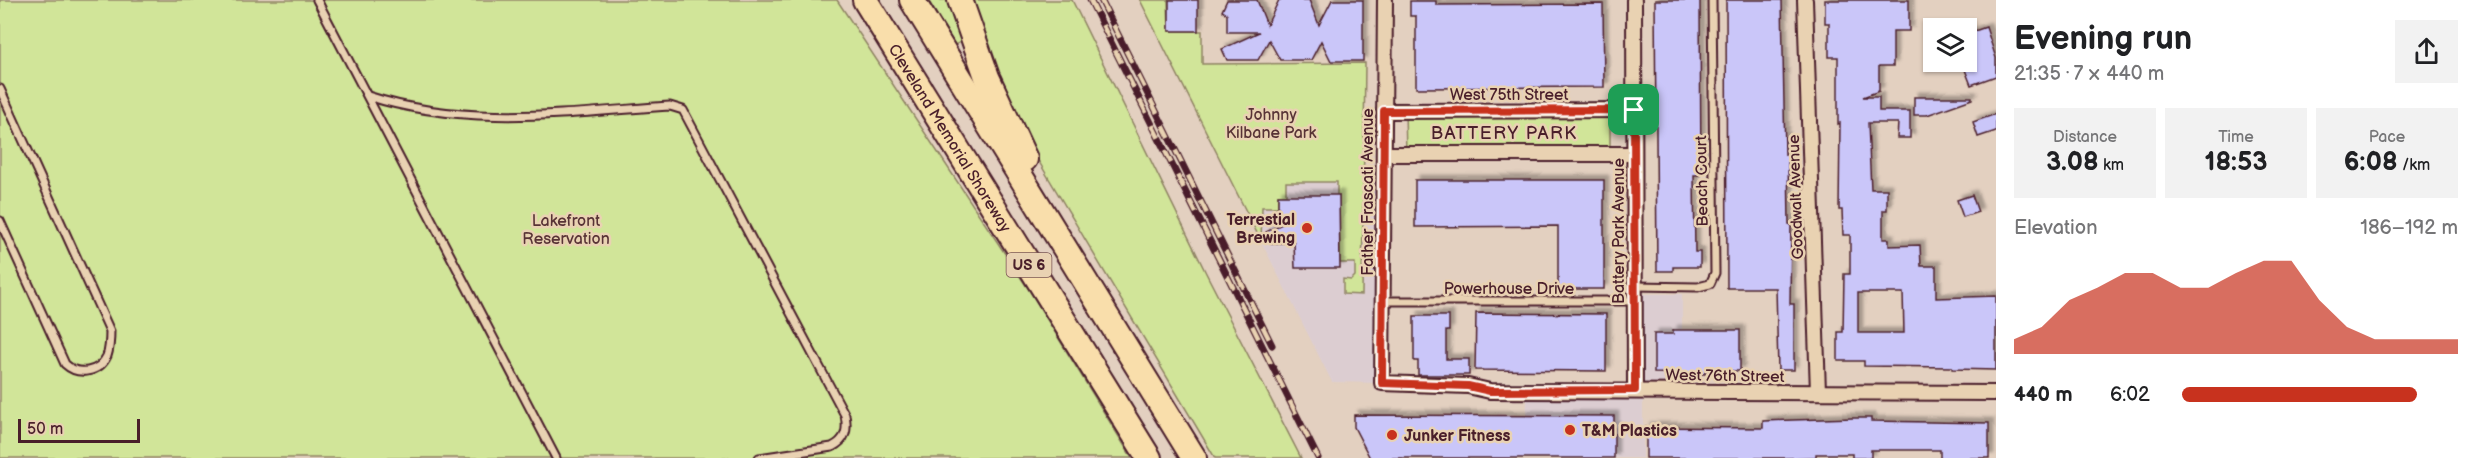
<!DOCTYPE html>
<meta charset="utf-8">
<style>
body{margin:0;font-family:"Balsamiq Sans",sans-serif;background:#f2f2f2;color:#202124;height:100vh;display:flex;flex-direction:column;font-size:22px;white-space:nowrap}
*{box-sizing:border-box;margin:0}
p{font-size:20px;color:#757577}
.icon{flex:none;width:33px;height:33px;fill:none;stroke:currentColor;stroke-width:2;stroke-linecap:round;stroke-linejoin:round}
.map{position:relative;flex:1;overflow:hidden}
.sheet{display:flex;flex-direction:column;background:#fff;width:480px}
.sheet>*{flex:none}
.tools{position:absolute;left:1923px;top:18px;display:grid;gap:12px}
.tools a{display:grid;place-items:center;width:54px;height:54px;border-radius:0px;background:#fff;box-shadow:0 2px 4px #0004;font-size:30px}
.scale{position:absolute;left:18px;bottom:15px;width:122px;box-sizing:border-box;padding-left:6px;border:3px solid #4a1f2b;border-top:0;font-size:16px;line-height:21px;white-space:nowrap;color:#4a1f2b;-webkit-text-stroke:4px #e9d2b2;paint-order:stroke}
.pin{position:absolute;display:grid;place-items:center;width:51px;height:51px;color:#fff;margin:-26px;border-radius:12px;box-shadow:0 3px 9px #0006}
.round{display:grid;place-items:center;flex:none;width:63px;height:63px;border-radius:0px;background:#f2f2f2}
.head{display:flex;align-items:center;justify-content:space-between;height:102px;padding:0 18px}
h1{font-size:33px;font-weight:600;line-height:45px}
.figures{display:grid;grid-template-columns:repeat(3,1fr);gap:9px;height:102px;padding:6px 18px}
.figures div{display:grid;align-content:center;border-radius:0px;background:#f2f2f2;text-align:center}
.figures b{font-size:26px;font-weight:600}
.figures small{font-size:16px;font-weight:400}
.figures p{font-size:16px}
.chart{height:168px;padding:12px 18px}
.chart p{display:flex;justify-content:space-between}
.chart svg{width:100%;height:108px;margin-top:6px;fill:#c8321e;opacity:.7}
ul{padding:0 18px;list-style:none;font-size:20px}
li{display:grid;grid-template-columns:96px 72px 1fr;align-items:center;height:45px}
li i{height:15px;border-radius:8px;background:#c8321e}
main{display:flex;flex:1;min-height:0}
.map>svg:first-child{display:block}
.built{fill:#dccdd1}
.green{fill:#d1e599;stroke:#8e8262;stroke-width:1.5}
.building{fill:#cac6f9;stroke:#4a1f2b;stroke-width:1.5;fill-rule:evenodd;filter:url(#shadow)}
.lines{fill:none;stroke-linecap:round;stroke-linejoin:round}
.service-casing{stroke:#4a1f2b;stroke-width:11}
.minor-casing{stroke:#4a1f2b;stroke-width:18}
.motorway-casing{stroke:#4a1f2b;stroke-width:28}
.service{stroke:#e9d2b2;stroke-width:7}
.minor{stroke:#e9d2b2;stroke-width:14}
.motorway{stroke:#f9deab;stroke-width:24}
.rail-casing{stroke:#4a1f2b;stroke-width:7}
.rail{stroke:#e9d2b2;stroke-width:4.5;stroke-dasharray:14;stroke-linecap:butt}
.route-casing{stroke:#fff;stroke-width:12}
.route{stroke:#c8321e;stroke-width:8}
.poi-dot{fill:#c8321e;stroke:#e9d2b2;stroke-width:2}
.labels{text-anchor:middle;stroke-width:5;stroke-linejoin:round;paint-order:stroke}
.shield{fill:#e9d2b2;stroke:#7a5554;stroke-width:1.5}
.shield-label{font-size:15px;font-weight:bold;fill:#4a1f2b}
.street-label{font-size:16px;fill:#4a1f2b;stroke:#e9d2b2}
.park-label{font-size:16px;fill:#583336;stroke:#e9d2b2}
.poi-label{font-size:16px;font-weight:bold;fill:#4a1f2b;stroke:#e9d2b2;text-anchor:start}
.neighbourhood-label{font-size:18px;letter-spacing:1.5px;fill:#4a1f2b;stroke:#e9d2b2}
</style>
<main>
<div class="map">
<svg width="1996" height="458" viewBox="0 0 1996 458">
<defs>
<filter id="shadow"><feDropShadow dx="4.5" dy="-4.5" stdDeviation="1.5" flood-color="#0004"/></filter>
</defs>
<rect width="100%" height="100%" fill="#e3d0c0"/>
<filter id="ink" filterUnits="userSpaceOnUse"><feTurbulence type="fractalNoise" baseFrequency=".0167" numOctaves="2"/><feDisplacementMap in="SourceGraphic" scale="12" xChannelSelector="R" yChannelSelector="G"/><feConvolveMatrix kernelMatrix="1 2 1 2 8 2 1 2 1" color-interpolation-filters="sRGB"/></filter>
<g filter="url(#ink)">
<g class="built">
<polygon points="1363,167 1384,170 1382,383 1332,382 1261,241 1262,207 1278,195 1285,195 1286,182 1363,181"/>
<polygon points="1635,294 1682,294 1682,391 1643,390 1643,458 1526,458 1527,391 1634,390"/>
</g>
<g class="green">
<polygon points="0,0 837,0 1029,290 1132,458 0,458"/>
<polygon points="928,0 1072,0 1206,273 1301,458 1215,458 966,39 955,45"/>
<polygon points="1140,0 1168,0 1169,31 1202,31 1202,64 1365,63 1362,295 1343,294 1343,279 1351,280 1355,276 1355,263 1340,263 1339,196 1337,195 1337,182 1286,182 1286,195 1278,195 1278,207 1262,207 1261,241"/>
<polygon points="1610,110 1610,154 1406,154 1405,111"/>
</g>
<g class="building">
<rect x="1169" y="0" width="29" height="31"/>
<polygon points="1227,0 1257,0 1267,25 1279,0 1309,0 1319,25 1332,0 1363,0 1363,61 1331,61 1321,41 1311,60 1280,60 1269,40 1258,60 1227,60 1222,49 1259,32 1227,32 1227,14 1222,11"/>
<polygon points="1655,0 1700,0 1701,175 1694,175 1695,252 1700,252 1700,267 1673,267 1673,271 1657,271"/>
<polygon points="1726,0 1782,0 1785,155 1788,155 1789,224 1791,224 1790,304 1794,304 1794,370 1778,370 1776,288 1727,288"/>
<path d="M 1825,0 L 1909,0 L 1909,31 L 1893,31 L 1893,66 L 1879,66 L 1879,91 L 1863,97 L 1879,97 L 1879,111 L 1910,111 L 1910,138 L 1897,138 L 1898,123 L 1868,123 L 1871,189 L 1887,189 L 1887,210 L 1883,210 L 1883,239 L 1889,239 L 1889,246 L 1920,245 L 1921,266 L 1936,266 L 1936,298 L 1996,296 L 1996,370 L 1952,369 L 1952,367 L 1864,366 L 1864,361 L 1838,361 L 1838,332 L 1843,332 L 1844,274 L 1850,274 L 1850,235 L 1843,235 L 1842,210 L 1839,210 L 1840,123 L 1838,124 L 1838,57 L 1829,57 L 1829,23 L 1825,23 ZM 1858,293 L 1903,293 L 1904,333 L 1858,333 Z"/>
<polygon points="1410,1 1436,1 1436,5 1603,4 1604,87 1416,88 1416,16 1410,16"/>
<polygon points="1986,27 1996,58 1996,76 1971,85 1962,62 1974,62 1966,34"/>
<polygon points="1914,97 1972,97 1972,99 1927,115 1914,115"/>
<polygon points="1996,114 1996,131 1978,137 1973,122"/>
<polygon points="1415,180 1604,180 1604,289 1558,289 1558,226 1415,227"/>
<polygon points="1278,195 1339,195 1340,268 1295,268 1294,243 1271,243 1266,232 1282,224 1278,215"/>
<polygon points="1972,195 1978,212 1963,217 1957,200"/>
<polygon points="1476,313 1606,314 1606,371 1475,370"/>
<polygon points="1414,316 1449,316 1449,331 1446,331 1446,359 1469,359 1469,375 1418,375 1418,361 1414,361"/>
<polygon points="1673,330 1740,330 1740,371 1705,371 1705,374 1654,373 1654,334 1673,334"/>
<polygon points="1354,415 1614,416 1614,458 1370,458 1354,427"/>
<polygon points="1852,418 1871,418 1871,421 1989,423 1989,458 1940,458 1940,450 1871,450 1871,458 1852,458 1852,454 1816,454 1816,457 1785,458 1646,458 1646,427 1763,428 1763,421"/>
</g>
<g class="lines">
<defs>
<g id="service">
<polyline points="317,0 556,458"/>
<path d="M 0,89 L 110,331 C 110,339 110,348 107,356 C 99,373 78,376 65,364 L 0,221"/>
<path d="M 368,96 C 466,128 569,113 670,106 L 683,110 L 845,415 C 848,430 846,440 832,447 L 759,458"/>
<polyline points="1635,286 1698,287 1710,284 1715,273 1712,0"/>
<polyline points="1383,301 1635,301"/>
</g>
<g id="minor">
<polyline points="1385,0 1382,383 1468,386 1490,391 1996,393"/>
<polyline points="1634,0 1635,390"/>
<polyline points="1805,0 1818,392"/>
<polyline points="1384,111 1634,110"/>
<polyline points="1384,154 1634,154"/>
</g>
<g id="motorway">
<path id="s1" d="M 865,0 L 1149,458"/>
<polyline points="912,0 1194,458"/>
<polyline points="960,0 987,77 1025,159"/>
</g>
</defs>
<use href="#service" class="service-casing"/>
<use href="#minor" class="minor-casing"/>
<use href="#motorway" class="motorway-casing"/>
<use href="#service" class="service"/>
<use href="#minor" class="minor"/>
<use href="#motorway" class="motorway"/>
<defs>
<g id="rail">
<polyline points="1090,0 1318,458"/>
<polyline points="1101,0 1272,345"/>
</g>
</defs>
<use href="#rail" class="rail-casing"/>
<use href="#rail" class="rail"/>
</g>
</g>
<g class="lines" filter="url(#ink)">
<defs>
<polygon id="route" points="1634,110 1635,390 1490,391 1468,386 1382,383 1384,111"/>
</defs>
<use href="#route" class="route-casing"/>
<use href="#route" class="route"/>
</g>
<g class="poi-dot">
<circle cx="1307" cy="228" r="6"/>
<circle cx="1570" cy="430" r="6"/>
<circle cx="1392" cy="435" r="6"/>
</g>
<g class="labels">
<rect class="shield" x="1006.5" y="253" width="45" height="24" rx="4.5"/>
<g class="shield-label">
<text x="1029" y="270">US 6</text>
</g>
<g class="street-label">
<text x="1509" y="100">West 75th Street</text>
<text dy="6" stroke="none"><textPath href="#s1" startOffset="162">Cleveland Memorial Shoreway</textPath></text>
<text transform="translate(1701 181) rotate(-91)" y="6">Beach Court</text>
<text transform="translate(1367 192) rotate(-90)" y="6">Father Frascati Avenue</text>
<text transform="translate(1795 197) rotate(-92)" y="6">Goodwalt Avenue</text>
<text transform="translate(1618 231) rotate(-90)" y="6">Battery Park Avenue</text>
<text x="1509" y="294">Powerhouse Drive</text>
<text transform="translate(1725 375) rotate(1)" y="6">West 76th Street</text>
</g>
<g class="park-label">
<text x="1271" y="120">Johnny<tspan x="1271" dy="18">Kilbane Park</tspan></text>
<text x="566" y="226">Lakefront<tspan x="566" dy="18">Reservation</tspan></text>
</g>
<g class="poi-label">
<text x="1295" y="225" text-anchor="end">Terrestial<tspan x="1295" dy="18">Brewing</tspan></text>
<text x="1582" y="436">T&amp;M Plastics</text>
<text x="1404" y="441">Junker Fitness</text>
</g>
<g class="neighbourhood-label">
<text x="1504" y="139">BATTERY PARK</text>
</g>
</g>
</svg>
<div class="tools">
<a><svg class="icon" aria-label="layers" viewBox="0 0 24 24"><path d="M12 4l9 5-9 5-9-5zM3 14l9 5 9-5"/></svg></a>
</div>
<div class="scale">50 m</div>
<div class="pin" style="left:1634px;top:110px;background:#1e9e55"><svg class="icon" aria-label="arrive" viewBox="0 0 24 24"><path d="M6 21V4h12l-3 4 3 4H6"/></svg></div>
</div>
<section class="sheet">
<div class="head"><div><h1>Evening run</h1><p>21:35 · 7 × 440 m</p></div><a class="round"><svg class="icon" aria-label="share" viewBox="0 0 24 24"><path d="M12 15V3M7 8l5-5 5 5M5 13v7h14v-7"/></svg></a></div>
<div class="figures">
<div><p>Distance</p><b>3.08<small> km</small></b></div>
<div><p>Time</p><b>18:53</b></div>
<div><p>Pace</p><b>6:08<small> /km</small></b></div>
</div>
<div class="chart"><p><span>Elevation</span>186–192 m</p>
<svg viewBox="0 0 160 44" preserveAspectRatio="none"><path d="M0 44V38L10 33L20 22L30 17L40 11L50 11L60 17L70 17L80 11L90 6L100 6L110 22L120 33L130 38L140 38L150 38L160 38V44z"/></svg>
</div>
<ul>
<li><b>440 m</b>6:02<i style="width:85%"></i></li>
</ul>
</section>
</main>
